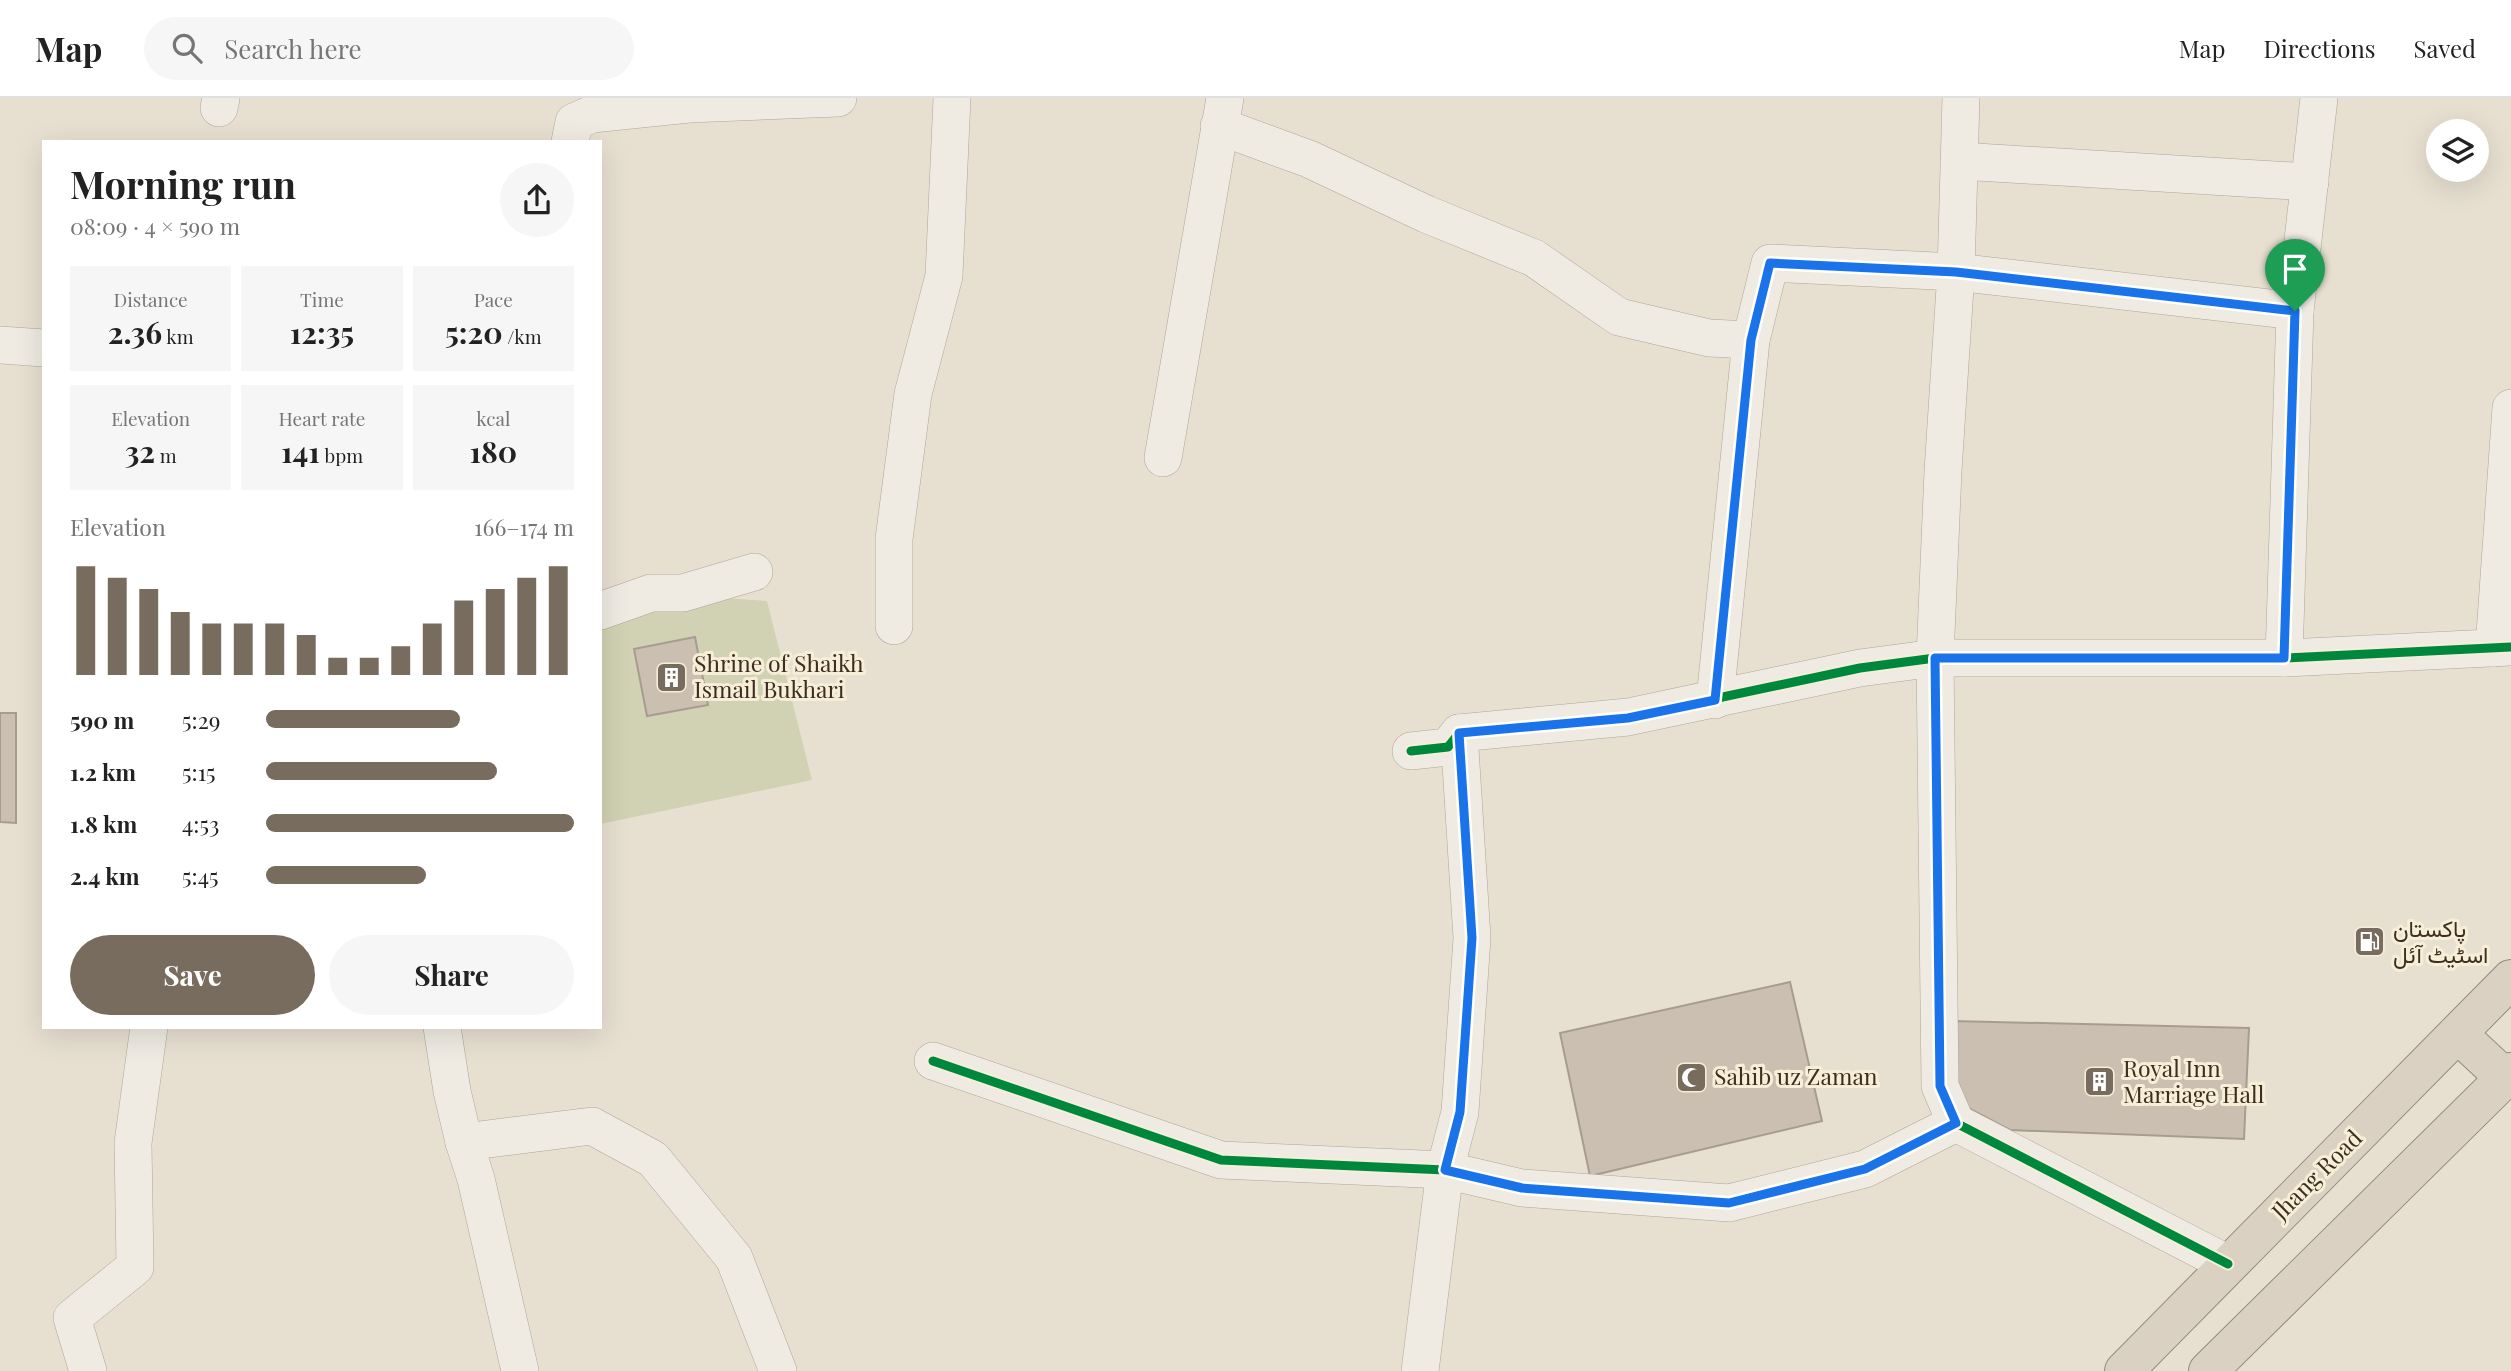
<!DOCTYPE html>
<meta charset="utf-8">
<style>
body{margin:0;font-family:"Playfair Display",Vazirmatn,serif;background:#f6f6f6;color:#222;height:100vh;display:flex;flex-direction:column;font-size:26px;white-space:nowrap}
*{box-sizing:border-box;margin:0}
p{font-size:23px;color:#767676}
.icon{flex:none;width:38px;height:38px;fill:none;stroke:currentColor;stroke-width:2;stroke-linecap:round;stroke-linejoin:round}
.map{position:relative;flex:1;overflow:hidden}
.drawer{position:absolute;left:42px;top:42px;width:560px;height:889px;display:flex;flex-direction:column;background:#fff;border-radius:0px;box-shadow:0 7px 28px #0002}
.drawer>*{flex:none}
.controls{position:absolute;left:2426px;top:21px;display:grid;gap:14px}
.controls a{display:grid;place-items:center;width:63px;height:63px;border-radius:50%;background:#fff;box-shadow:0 7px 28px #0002;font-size:35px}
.pin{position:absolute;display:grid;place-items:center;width:60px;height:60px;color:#fff;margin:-72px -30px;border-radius:50% 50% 50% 0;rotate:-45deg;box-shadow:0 0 7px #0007}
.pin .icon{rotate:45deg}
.round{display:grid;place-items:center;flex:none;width:74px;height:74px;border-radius:37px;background:#f6f6f6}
.head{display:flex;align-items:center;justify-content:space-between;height:119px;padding:0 28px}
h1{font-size:38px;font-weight:700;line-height:52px}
.stats{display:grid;grid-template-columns:repeat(3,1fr);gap:10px;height:119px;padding:7px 28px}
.stats div{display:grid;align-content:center;border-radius:0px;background:#f6f6f6;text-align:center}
.stats b{font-size:30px;font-weight:700}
.stats small{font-size:19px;font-weight:400}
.stats p{font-size:19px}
.chart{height:196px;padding:14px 28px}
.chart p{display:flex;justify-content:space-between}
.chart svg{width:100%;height:126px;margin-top:7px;stroke:#786c5e;stroke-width:6}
.button{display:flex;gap:14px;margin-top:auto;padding:14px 28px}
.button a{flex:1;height:80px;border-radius:42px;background:#786c5e;color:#fff;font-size:28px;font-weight:700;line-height:80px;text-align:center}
.button a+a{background:#f6f6f6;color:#222}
ul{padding:0 28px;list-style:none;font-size:23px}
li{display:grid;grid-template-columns:112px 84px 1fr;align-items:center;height:52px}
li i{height:18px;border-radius:9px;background:#786c5e}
header{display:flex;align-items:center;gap:42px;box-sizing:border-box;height:98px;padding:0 35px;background:#fff;border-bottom:2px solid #e0e0e0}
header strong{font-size:33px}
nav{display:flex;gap:38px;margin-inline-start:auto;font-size:24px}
.search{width:490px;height:63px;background:#f6f6f6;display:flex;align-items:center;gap:18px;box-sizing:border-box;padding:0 24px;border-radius:38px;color:#767676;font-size:26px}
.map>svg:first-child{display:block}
.cemetery{fill:#d1d1b3}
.building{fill:#cbbfb2;stroke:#a89c90;stroke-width:2}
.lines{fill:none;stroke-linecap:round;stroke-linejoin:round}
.street-casing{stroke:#ada599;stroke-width:38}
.highway-casing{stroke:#928b80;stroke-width:40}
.street{stroke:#efebe3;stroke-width:37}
.highway{stroke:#dad1c2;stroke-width:38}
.cycleway-casing{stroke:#f7eed8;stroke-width:13}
.cycleway{stroke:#00873e;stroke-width:9}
.route-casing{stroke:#fff;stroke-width:14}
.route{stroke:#1a73e8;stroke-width:9}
.labels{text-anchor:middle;stroke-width:6;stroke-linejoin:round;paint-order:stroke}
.poi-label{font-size:23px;fill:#3d2e20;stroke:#f7eed8;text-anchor:start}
.street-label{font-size:23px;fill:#3d2e20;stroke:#f7eed8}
</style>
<header>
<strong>Map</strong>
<div class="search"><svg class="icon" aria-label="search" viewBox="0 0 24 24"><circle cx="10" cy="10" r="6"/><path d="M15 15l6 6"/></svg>Search here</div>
<nav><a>Map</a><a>Directions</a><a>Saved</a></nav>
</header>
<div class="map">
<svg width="2511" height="1273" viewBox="0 0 2511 1273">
<rect width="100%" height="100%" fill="#e7e0d1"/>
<polygon class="cemetery" points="651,495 767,503 812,682 600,726 600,513"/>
<g class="building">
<polygon points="695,539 708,607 647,618 634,551"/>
<polygon points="0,615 16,615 16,725 0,724"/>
<polygon points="1790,884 1822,1023 1590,1078 1560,935"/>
<polygon points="1953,923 2249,930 2244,1041 2010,1032 1968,1010 1953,977"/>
</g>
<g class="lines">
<defs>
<g id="street">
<polyline points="219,10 221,0"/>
<polyline points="1219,28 1309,61 1426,116 1534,160 1619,219 1709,240 1751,242"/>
<polyline points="570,44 574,24 592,16 689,6 838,0"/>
<polyline points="1960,63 2310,84"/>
<polyline points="0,247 44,250"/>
<polyline points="1163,360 1225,0"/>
<polyline points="600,513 651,495 683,495 754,474"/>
<polyline points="894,528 894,441 913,296 944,178 952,0"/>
<polyline points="2494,550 2511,310"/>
<polyline points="2284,560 2295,213 2319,0"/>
<polyline points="1715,602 1751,242 1770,165 1956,174 2295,213"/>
<polyline points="1411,653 1448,649 1459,635 1628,619 1860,570 1935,560 2284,560 2511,549"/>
<polyline points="442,929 452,993 464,1044 476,1081 520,1273"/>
<polyline points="933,963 1221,1062 1445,1072 1522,1090 1729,1105 1865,1071 1956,1025 2228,1166"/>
<polyline points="1956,1025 1940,988 1935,560 1943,373 1956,174 1961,0"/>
<polyline points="464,1044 592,1028 653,1061 734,1160 778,1273"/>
<polyline points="88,1273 72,1220 135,1169 133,1045 149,929"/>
<polyline points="1420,1273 1445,1072 1460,1014 1472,840 1459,635"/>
</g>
<g id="highway">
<polyline points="2458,936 2505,980"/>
<polyline points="2124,1273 2511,881"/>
<polyline points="2208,1273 2511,974"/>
</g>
</defs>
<use href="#street" class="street-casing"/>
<use href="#highway" class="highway-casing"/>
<use href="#street" class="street"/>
<use href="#highway" class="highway"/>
<defs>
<g id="cycleway">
<polyline points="1715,602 1751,242 1770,165 1956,174 2295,213"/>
<polyline points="1411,653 1448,649 1459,635 1628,619 1860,570 1935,560 2284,560 2511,549"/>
<polyline points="933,963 1221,1062 1445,1072 1522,1090 1729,1105 1865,1071 1956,1025 2228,1166"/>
</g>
</defs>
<use href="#cycleway" class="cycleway-casing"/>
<use href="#cycleway" class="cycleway"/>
</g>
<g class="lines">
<defs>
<polygon id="route" points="1770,165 1956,174 2295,213 2284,560 1935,560 1940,988 1956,1025 1865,1071 1729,1105 1522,1090 1445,1072 1460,1014 1472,840 1459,635 1628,620 1715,602 1751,242"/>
</defs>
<use href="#route" class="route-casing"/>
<use href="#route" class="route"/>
</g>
<defs>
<symbol id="building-square" viewBox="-11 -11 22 22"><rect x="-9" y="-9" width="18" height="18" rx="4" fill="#786c5e" stroke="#f7eed8"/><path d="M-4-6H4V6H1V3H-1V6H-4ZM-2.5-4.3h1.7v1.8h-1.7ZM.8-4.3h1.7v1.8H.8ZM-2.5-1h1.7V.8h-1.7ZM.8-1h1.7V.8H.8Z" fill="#fff"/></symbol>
<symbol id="fuel-square" viewBox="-11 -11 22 22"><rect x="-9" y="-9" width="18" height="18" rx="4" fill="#786c5e" stroke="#f7eed8"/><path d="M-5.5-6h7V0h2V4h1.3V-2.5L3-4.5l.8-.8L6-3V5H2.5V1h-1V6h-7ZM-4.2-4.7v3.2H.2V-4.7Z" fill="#fff"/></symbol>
<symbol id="mosque-square" viewBox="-11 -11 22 22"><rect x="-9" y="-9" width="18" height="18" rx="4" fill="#786c5e" stroke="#f7eed8"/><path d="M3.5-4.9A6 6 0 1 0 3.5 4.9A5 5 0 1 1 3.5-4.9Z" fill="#fff"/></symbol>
</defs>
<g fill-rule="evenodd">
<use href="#building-square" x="654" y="562" width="35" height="35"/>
<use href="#fuel-square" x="2352" y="826" width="35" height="35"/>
<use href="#mosque-square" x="1674" y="962" width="35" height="35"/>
<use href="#building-square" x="2082" y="966" width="35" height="35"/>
</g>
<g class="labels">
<g class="poi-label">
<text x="694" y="574">Shrine of Shaikh<tspan x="694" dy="26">Ismail Bukhari</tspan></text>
<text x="2393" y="839">پاکستان<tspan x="2393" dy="26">اسٹیٹ آئل</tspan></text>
<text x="2123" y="979">Royal Inn<tspan x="2123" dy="26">Marriage Hall</tspan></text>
<text x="1714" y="987">Sahib uz Zaman</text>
</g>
<g class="street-label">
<text transform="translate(2317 1077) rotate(-45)" y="8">Jhang Road</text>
</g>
</g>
</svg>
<div class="controls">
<a><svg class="icon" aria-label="layers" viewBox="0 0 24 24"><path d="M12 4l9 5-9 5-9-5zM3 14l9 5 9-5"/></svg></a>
</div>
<div class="pin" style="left:2295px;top:213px;background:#1e9e55"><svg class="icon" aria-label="arrive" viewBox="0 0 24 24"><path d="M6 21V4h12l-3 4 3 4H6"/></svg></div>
<section class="drawer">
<div class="head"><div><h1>Morning run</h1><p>08:09 · 4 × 590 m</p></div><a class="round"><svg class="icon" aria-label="share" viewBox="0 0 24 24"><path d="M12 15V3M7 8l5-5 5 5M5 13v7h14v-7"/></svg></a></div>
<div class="stats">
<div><p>Distance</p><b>2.36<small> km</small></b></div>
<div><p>Time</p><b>12:35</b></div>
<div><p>Pace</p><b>5:20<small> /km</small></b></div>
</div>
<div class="stats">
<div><p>Elevation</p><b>32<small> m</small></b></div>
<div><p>Heart rate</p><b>141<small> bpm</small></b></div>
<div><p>kcal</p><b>180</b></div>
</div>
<div class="chart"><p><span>Elevation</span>166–174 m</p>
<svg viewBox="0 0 160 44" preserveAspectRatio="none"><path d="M5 44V6M15 44V10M25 44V14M35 44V22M45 44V26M55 44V26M65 44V26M75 44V30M85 44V38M95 44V38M105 44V34M115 44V26M125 44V18M135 44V14M145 44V10M155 44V6"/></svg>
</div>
<ul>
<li><b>590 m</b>5:29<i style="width:63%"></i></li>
<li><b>1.2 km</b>5:15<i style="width:75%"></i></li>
<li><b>1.8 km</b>4:53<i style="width:100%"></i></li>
<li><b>2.4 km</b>5:45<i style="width:52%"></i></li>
</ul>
<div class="button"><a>Save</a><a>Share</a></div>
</section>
</div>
